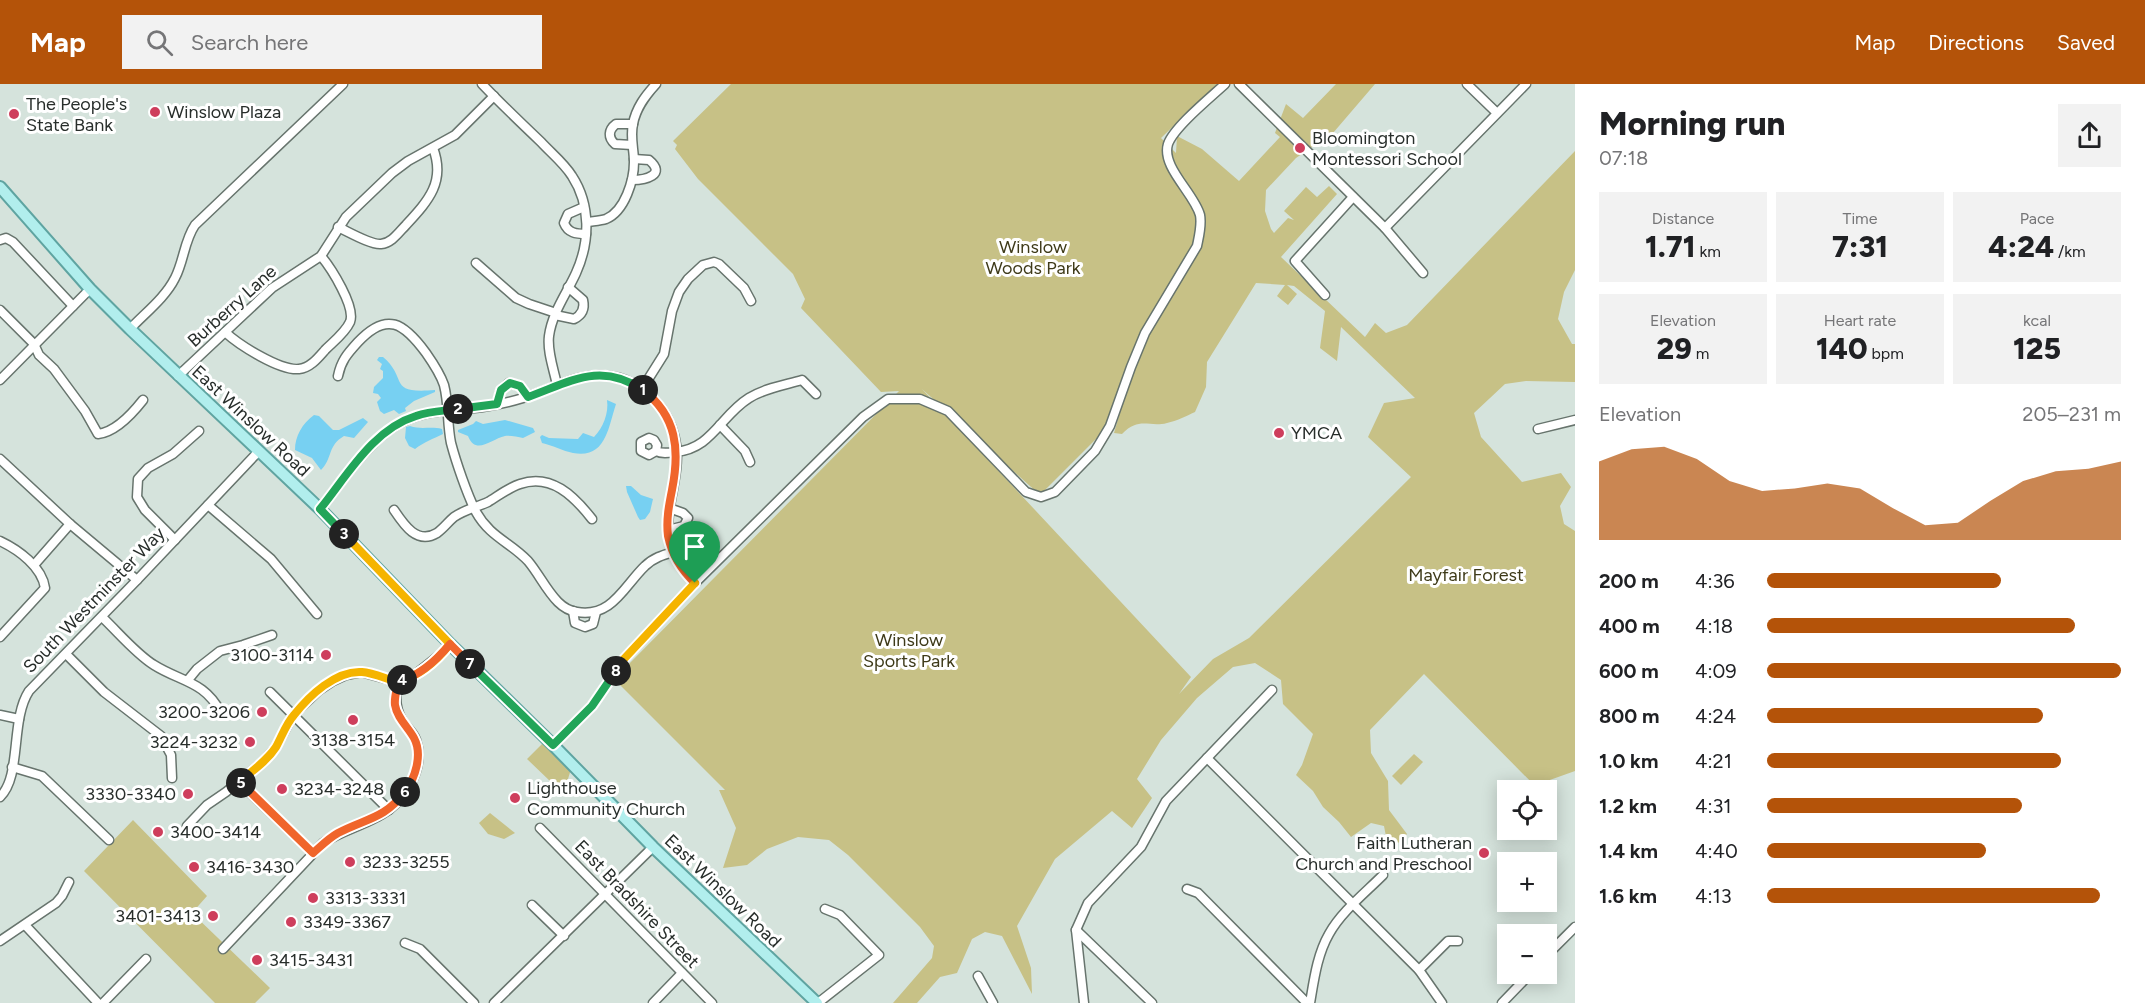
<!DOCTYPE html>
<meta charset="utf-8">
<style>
body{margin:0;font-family:Figtree,sans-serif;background:#f2f2f2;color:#202124;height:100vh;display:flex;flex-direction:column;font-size:22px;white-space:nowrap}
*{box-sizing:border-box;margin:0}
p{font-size:20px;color:#757577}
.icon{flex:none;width:33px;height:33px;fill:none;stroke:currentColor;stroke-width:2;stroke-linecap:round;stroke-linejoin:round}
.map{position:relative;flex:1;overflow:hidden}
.side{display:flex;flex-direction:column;background:#fff;width:570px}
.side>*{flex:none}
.controls{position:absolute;left:1497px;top:696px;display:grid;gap:12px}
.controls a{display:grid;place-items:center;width:60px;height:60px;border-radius:0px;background:#fff;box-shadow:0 3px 15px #0003;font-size:30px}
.pin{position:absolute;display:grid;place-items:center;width:51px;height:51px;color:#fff;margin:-62px -26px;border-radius:50% 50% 50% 0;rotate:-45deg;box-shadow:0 0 6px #0007}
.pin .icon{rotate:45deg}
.km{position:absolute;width:30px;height:30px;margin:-15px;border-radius:50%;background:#222;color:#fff;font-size:16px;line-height:30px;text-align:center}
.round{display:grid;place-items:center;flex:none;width:63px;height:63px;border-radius:0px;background:#f2f2f2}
.headline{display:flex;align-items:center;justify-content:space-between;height:102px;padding:0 24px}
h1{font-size:33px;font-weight:800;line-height:45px}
.stats{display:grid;grid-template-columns:repeat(3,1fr);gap:9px;height:102px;padding:6px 24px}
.stats div{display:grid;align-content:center;border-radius:0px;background:#f2f2f2;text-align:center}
.stats b{font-size:30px;font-weight:800}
.stats small{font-size:16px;font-weight:400}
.stats p{font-size:16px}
.chart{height:168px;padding:12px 24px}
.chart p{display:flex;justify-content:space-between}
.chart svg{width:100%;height:108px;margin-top:6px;fill:#b45309;opacity:.7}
ul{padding:0 24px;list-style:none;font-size:20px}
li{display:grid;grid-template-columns:96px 72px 1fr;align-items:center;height:45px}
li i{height:15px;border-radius:8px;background:#b45309}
header{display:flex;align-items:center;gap:36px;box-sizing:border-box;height:84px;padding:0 30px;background:#b45309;color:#fff}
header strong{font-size:28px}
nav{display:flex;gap:33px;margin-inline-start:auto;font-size:21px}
.search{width:420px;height:54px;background:#f2f2f2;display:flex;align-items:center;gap:15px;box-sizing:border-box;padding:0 21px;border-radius:0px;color:#757577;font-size:22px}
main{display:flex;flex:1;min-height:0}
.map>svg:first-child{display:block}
.green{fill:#c7c186;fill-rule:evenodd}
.water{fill:#77d0f2}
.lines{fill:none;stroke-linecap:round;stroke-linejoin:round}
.minor-casing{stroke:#67746d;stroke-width:11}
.major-casing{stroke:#5fa4a1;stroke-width:14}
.minor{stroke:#fff;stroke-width:8}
.major{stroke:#b1eeed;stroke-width:10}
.split-1-casing{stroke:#fff;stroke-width:12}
.split-2-casing{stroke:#fff;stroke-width:12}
.split-3-casing{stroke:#fff;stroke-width:12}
.split-4-casing{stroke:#fff;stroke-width:12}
.split-5-casing{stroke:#fff;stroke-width:12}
.split-6-casing{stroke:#fff;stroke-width:12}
.split-7-casing{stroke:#fff;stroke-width:12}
.split-8-casing{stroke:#fff;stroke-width:12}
.split-9-casing{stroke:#fff;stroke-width:12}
.split-1{stroke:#f0652b;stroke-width:8}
.split-2{stroke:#22a559;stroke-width:8}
.split-3{stroke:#22a559;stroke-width:8}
.split-4{stroke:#f5b400;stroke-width:8}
.split-5{stroke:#f5b400;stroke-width:8}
.split-6{stroke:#f0652b;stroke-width:8}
.split-7{stroke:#f0652b;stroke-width:8}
.split-8{stroke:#22a559;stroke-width:8}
.split-9{stroke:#f5b400;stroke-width:8}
.poi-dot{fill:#ce3e5c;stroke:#fff;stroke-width:2}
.labels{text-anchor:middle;stroke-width:6;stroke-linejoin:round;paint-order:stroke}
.poi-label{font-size:18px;fill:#282e2b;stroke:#fff;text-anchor:start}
.park-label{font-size:18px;fill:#3e3a19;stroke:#fff}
.street-label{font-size:18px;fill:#282e2b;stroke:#fff}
</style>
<header>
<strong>Map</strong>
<div class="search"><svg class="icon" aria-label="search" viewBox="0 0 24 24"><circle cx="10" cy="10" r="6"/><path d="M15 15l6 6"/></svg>Search here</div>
<nav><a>Map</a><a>Directions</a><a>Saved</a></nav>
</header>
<main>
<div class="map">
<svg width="1575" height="919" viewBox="0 0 1575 919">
<rect width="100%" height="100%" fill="#d5e3dc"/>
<g class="green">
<path d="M 731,0 L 1217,0 L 1161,54 L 1176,69 L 1177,52 L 1202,65 L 1239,97 L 1280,53 L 1275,49 L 1286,20 L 1303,34 L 1336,0 L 1375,0 L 1333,49 L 1296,74 L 1266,106 L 1265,127 L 1271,145 L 1274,149 L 1288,134 L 1294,136 L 1284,127 L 1306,103 L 1317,113 L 1329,102 L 1337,110 L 1281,173 L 1365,253 L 1375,239 L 1386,249 L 1407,241 L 1575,67 L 1575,186 L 1564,208 L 1558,235 L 1572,260 L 1575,260 L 1575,298 L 1526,297 L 1505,300 L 1474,329 L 1481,353 L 1522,398 L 1561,389 L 1571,403 L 1560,422 L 1564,440 L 1575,447 L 1575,687 L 1547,697 L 1539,706 L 1424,590 L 1370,646 L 1371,669 L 1388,697 L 1389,726 L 1407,750 L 1389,768 L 1384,742 L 1371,739 L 1351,753 L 1339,738 L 1323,723 L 1313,707 L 1296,691 L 1302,681 L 1313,650 L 1283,620 L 1281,596 L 1255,579 L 1233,583 L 1197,614 L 1161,656 L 1137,695 L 1152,714 L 1132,744 L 1112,727 L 1055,775 L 1017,842 L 1031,884 L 1032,910 L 1002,852 L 985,848 L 972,855 L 957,889 L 940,893 L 917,919 L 893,919 L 932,874 L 934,862 L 920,843 L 848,771 L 829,756 L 798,753 L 767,765 L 747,781 L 723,784 L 736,744 L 719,706 L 725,706 L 617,598 L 621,588 L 899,307 L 881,308 L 801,224 L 805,215 L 793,190 L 698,95 L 675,65 L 677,61 L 673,57 ZM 1256,199 L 1285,201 L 1277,212 L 1288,221 L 1297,210 L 1287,201 L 1294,202 L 1325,227 L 1320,264 L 1337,277 L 1341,243 L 1415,314 L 1384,319 L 1368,353 L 1411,393 L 1249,554 L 1213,575 L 1179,610 L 1191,593 L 922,305 L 1040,411 L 1119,332 L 1114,349 L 1122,350 C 1140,332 1149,344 1167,339 C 1177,337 1186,332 1195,328 L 1206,303 L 1207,278 Z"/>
<polygon points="542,660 546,660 571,685 568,695 551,712 542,708 551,698 527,675"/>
<polygon points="1414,670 1423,678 1401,701 1392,692"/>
<polygon points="490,729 515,749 504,755 488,750 479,739"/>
<polygon points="133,736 207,812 192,829 270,904 255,919 215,919 84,787"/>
</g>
<g class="water">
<path d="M 379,273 L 383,273 C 409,295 386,310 435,306 L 435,308 L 414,317 L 405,324 L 406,327 L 399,330 L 394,326 L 384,330 L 380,327 L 377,318 L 381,314 L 378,310 L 373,309 L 374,303 L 383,294 L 383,287 L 380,285 L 382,280 L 377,276 Z"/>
<path d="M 607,316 L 616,320 C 608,344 606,375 573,369 C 563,367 552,361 542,359 L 540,353 L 542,351 L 549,354 L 578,355 L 583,349 L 594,353 C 603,344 609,329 607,316 Z"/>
<path d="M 314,331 L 319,332 L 333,346 L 339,346 L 363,334 L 368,338 L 354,354 L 344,352 C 327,362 333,374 321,386 L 312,374 L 295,366 C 295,352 302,340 314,331 Z"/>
<path d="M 505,336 L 533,344 L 535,348 L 523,354 C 518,353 509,351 505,352 C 491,355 476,372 468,352 L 458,348 L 458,346 L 473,340 L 476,337 L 483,340 Z"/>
<path d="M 410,342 C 421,346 431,342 442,345 L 443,350 C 433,355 424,358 415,365 L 409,362 L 405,354 L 406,343 Z"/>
<polygon points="626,402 631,402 641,411 653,415 650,428 645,435 640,436 638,433 627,408"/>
</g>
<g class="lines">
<defs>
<g id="minor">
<path d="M 482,0 C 501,20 521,39 541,58 C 551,69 564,79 572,92 C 591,121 590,158 576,189 C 567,209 552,229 549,252 C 547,268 554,286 557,301"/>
<polyline points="1239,0 1385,144 1423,189"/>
<polyline points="1467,0 1497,29"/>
<path d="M 632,61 L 615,60 C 608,54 608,46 616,40 L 633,40"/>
<path d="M 632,96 C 645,96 667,91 649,76 L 634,75"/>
<path d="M 584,123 L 568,130 L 564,139 C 568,149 576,150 586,150"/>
<path d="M 587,138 C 593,137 600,137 606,135 C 625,127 634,96 634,78 C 634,65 630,53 633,40 C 636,24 645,12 656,0"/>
<path d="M 338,143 C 349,148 371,161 381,160 C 392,159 399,148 406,141 C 428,117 446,98 433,64"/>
<polyline points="1385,144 1526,0"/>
<polyline points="0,156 6,154 13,158 73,222"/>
<polyline points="476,179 516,214 529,220 556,229"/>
<polyline points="1325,211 1295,177 1353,113"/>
<path d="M 0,226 L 34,260 L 39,271 L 54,285 L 85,327 L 98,350 C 116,348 132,330 143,316"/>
<path d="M 555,231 L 574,235 C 582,231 585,225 583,216 L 568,203"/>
<path d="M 130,245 C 145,229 165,214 175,194 C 184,177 184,157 195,141 L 343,0"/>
<path d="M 225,248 C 239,261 280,287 299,285 C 310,284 318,274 325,266 C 333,258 345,249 350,238 C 356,223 331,184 321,172"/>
<polyline points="178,292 272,204 321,172 346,133 392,89 408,77 455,51 494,12"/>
<path d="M 338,292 C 341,277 347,270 358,258 C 387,227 404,239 426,269 C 433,279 440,289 444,301 C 449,320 447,340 451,359 C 456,378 467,410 476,428 C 490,453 510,458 528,477 C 539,490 546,506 558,518 C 563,523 570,527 577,528 C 612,534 624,502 645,482 C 653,474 663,471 673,468"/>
<polyline points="0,296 90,205"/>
<polyline points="642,305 664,270 672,227 679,208 688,195 703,181 714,178 719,180 744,204 751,217"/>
<polyline points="497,320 501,306 509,299 520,302 528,313"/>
<polyline points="720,341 745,367 750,378"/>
<polyline points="1538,345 1575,336"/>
<path d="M 656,367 L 657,361 L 654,356 L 649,354 L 641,358 L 641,367 L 649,371 L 656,367 C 662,370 668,369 675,368 C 712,365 720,332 749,314 C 765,304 785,301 802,296 L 816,310"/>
<polyline points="0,375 70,440 137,496"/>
<polyline points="208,421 271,475 317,530"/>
<path d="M 320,425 C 340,400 366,361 392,344 C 420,325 451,327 483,323 C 497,321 510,318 523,314 C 553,306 578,287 610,292 C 634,295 655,312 667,333 C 700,395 635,438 695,499"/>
<path d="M 394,426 C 404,441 417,461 437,449 C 444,444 448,438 454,433 C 464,426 477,423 488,418 C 498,412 508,404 520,400 C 551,389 574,412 592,435"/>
<polyline points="668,446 684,442 688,434 683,429 669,424"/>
<polyline points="175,456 145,426 137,413 138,395 148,384 173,370 199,347"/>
<path d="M 0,457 C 19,466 42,483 45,504 L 0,553"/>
<polyline points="34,481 70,440"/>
<polyline points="573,527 575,539 585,543 593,540 596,528"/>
<path d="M 102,533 C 118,548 136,570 154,581 C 181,598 205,597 221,629"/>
<polyline points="66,570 104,608 161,652 171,671 172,694"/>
<polyline points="188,596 197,585 220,567 243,561 272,551"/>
<polyline points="270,608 389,726"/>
<polyline points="0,631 19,635"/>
<path d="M 553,661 L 592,622 L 623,576 L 695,499 L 863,333 L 888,315 L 920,315 L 948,327 L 1026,408 L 1041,413 L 1055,408 L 1095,367 L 1110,342 L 1131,283 L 1145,249 L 1197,162 C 1199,152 1202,141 1200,131 C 1194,109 1161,83 1168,60 C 1174,43 1211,13 1225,0"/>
<polyline points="1207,674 1419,886 1442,919"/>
<polyline points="12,683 42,692 109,756"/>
<polyline points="239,698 313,769"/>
<path d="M 0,713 C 22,692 10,636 29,607 L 137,496 L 259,367"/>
<polyline points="187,742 207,721 226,708 263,678 276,663 293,631 318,607 333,597 346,591 361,588 398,598 412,593 441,570 450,560"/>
<polyline points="540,744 712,919"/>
<polyline points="1187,805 1198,809 1307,919"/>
<polyline points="532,821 564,852"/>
<polyline points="25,841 98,919"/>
<polyline points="1076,846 1152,919"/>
<polyline points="0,857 56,819 62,812 69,798"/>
<polyline points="405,859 420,865 474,919"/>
<path d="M 223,865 L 323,759 C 341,747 359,743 377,733 C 403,720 426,686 416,656 C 414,651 409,645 405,641 C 395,626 395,615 398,598"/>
<polyline points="1546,872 1575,843"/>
<polyline points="1419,886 1448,857 1458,857"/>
<polyline points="978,892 993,919"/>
<polyline points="103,919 146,875"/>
<polyline points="494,919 653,763"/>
<polyline points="653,919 682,889"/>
<polyline points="818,919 879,871 840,831 825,825"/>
<polyline points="1084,919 1076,846 1088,819 1141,763 1166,717 1272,606"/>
<path d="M 1310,919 C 1314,896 1317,871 1329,850 C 1341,828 1365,809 1383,791"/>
<polyline points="1502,919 1530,890"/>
</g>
<polyline id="major" points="0,103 90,205 130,245 320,425 450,560 553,661 653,763 817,919"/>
</defs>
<use href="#minor" class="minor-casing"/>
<use href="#major" class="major-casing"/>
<use href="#minor" class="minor"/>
<use href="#major" class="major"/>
</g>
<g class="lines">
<defs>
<path id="split-1" d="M 643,306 C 677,332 680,366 672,406 C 669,421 666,436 668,452 C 672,471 681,486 695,499"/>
<path id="split-2" d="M 458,325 L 497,320 L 501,306 L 510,299 L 520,302 L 528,313 C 570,298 600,277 643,306"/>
<path id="split-3" d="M 344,450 L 320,425 C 347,392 373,345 416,332 C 430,327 444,327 458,325"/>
<path id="split-4" d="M 344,450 L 450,560 C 438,575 421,591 402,596"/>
<path id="split-5" d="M 241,699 L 239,698 C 252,687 267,677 276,663 C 282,652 286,640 294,631 C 309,612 336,586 362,588 C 374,589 386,595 398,598 L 402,596"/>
<path id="split-6" d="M 241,699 L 313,769 C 321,762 329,754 338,749 C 367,734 384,735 405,708"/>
<path id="split-7" d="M 405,708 C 415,694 423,671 414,654 C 408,643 397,634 395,621 C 394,614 397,605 398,598 C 419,592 436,577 450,560 L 470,580"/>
<polyline id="split-8" points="470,580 553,661 592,622 616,587"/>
<polyline id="split-9" points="616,587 623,576 695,499"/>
</defs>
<use href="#split-1" class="split-1-casing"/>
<use href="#split-2" class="split-2-casing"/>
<use href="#split-3" class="split-3-casing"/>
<use href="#split-4" class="split-4-casing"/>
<use href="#split-5" class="split-5-casing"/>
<use href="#split-6" class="split-6-casing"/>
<use href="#split-7" class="split-7-casing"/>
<use href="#split-8" class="split-8-casing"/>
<use href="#split-9" class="split-9-casing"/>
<use href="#split-1" class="split-1"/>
<use href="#split-2" class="split-2"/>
<use href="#split-3" class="split-3"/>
<use href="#split-4" class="split-4"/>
<use href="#split-5" class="split-5"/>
<use href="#split-6" class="split-6"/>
<use href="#split-7" class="split-7"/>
<use href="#split-8" class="split-8"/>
<use href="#split-9" class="split-9"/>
</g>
<g class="poi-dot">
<circle cx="155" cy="28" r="6"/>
<circle cx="14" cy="30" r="6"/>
<circle cx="1300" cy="64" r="6"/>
<circle cx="1279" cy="349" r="6"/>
<circle cx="326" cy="571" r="6"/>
<circle cx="262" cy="628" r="6"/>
<circle cx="353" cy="636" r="6"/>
<circle cx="250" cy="658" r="6"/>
<circle cx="282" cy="705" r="6"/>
<circle cx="188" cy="710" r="6"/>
<circle cx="515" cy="714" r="6"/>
<circle cx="158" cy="748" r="6"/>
<circle cx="1484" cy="769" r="6"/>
<circle cx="350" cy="778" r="6"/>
<circle cx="194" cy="783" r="6"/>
<circle cx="313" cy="814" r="6"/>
<circle cx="213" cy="832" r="6"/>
<circle cx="291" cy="838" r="6"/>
<circle cx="257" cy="876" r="6"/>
</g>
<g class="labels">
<g class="poi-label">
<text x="26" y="26">The People's<tspan x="26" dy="21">State Bank</tspan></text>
<text x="167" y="34">Winslow Plaza</text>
<text x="1312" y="60">Bloomington<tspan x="1312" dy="21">Montessori School</tspan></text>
<text x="1291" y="355">YMCA</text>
<text x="314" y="577" text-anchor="end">3100-3114</text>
<text x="250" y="634" text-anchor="end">3200-3206</text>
<text x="353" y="662" text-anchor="middle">3138-3154</text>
<text x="238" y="664" text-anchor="end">3224-3232</text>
<text x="527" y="710">Lighthouse<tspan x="527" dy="21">Community Church</tspan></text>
<text x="294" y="711">3234-3248</text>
<text x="176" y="716" text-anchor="end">3330-3340</text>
<text x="170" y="754">3400-3414</text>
<text x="1472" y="765" text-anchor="end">Faith Lutheran<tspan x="1472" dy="21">Church and Preschool</tspan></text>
<text x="362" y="784">3233-3255</text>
<text x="206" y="789">3416-3430</text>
<text x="325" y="820">3313-3331</text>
<text x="201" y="838" text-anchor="end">3401-3413</text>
<text x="303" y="844">3349-3367</text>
<text x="269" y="882">3415-3431</text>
</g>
<g class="park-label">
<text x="1033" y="169">Winslow<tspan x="1033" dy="21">Woods Park</tspan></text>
<text x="1466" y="497">Mayfair Forest</text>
<text x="909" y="562">Winslow<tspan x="909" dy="21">Sports Park</tspan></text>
</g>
<g class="street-label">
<text transform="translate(232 222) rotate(-42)" y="6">Burberry Lane</text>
<text transform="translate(251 337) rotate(43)" y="6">East Winslow Road</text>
<text transform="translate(94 516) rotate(-46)" y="6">South Westminster Way</text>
<text transform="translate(723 807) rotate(44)" y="6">East Winslow Road</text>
<text transform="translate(637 820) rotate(46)" y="6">East Bradshire Street</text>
</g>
</g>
</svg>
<div class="controls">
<a><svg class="icon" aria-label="locate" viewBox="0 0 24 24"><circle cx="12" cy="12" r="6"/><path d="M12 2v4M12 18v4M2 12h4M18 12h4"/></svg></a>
<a>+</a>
<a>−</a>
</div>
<div class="pin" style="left:695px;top:499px;background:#1e9e55"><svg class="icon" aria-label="arrive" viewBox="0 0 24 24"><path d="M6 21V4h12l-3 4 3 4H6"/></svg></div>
<b class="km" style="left:643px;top:306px">1</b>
<b class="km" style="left:458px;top:325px">2</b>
<b class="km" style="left:344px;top:450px">3</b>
<b class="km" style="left:402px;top:596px">4</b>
<b class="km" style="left:241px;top:699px">5</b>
<b class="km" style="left:405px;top:708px">6</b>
<b class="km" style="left:470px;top:580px">7</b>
<b class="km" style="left:616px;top:587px">8</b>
</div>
<section class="side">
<div class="headline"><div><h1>Morning run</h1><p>07:18</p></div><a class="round"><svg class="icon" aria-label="share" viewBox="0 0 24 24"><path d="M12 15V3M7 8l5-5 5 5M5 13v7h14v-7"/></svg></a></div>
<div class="stats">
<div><p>Distance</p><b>1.71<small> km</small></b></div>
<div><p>Time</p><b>7:31</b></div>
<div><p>Pace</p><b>4:24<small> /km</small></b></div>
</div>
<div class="stats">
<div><p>Elevation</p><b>29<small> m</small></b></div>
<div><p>Heart rate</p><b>140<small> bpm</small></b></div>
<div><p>kcal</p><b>125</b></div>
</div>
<div class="chart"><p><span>Elevation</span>205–231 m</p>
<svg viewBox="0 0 160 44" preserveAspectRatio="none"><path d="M0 44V12L10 7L20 6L30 11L40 20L50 24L60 23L70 21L80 23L90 31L100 38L110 37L120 28L130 20L140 16L150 15L160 12V44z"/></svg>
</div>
<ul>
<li><b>200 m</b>4:36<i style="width:66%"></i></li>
<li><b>400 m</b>4:18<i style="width:87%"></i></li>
<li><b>600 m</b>4:09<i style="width:100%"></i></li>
<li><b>800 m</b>4:24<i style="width:78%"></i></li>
<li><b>1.0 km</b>4:21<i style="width:83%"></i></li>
<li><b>1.2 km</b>4:31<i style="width:72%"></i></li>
<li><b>1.4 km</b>4:40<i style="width:62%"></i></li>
<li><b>1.6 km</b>4:13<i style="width:94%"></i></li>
</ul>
</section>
</main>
